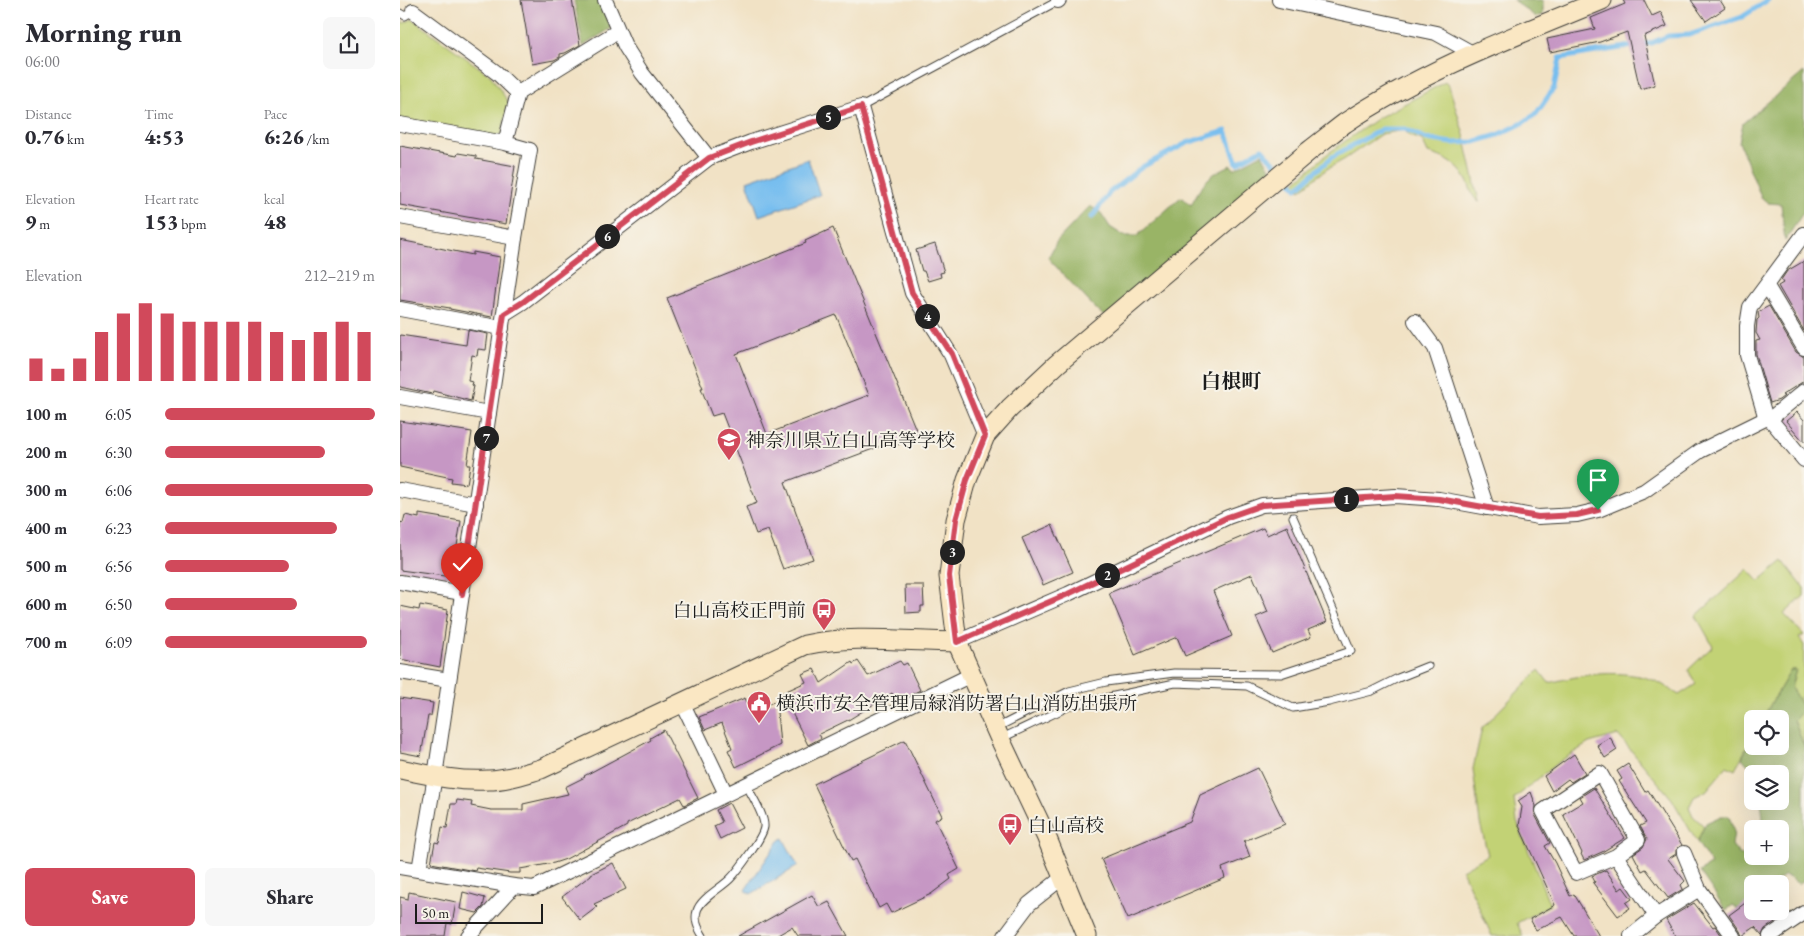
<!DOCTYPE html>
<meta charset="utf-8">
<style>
body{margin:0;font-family:"EB Garamond","Noto Serif JP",serif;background:#f7f7f7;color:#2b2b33;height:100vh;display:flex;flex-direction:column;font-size:19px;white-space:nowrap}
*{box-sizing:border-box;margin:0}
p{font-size:16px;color:#7c7c81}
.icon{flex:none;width:28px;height:28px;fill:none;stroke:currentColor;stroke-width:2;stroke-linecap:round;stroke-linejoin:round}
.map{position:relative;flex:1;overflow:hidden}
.sheet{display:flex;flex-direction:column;background:#fff;width:400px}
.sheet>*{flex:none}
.fabs{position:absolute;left:1344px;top:710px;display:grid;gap:10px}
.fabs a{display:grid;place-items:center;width:45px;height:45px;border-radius:8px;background:#fff;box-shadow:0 5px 20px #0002;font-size:25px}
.scale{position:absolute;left:15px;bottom:12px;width:128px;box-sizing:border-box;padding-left:5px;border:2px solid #1c1c1c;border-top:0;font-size:14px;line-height:18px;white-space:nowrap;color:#1c1c1c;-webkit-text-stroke:4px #f7f3e8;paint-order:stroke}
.pin{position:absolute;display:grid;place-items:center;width:42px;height:42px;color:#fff;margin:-51px -21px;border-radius:50% 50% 50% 0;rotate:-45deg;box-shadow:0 0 5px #0007}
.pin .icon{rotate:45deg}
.km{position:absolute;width:25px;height:25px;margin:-12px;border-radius:50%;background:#222;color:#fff;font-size:14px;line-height:25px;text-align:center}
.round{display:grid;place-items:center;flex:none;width:52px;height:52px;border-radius:8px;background:#f7f7f7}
.headline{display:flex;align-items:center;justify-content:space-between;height:85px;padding:0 25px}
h1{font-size:28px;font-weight:800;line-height:38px}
.metrics{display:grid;grid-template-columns:repeat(3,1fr);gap:8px;height:85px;padding:5px 25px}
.metrics div{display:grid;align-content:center}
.metrics b{font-size:21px;font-weight:800}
.metrics small{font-size:14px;font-weight:400}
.metrics p{font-size:14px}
.chart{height:140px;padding:10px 25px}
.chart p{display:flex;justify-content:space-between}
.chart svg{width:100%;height:90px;margin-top:5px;stroke:#d1495b;stroke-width:6}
.cta{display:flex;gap:10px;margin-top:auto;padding:10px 25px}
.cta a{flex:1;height:58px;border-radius:8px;background:#d1495b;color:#fff;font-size:20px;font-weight:800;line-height:58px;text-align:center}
.cta a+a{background:#f7f7f7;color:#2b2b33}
ul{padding:0 25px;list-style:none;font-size:16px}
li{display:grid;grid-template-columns:80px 60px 1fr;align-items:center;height:38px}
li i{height:12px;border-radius:6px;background:#d1495b}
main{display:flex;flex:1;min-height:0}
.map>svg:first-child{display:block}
.green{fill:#c2d275;stroke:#6f7748}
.forest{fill:#99b466;stroke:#5a6841}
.water{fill:#77beef;stroke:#4a6d86}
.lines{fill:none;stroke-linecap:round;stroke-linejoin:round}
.stream{stroke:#77beef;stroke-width:5}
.building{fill:#c697c4;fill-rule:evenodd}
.lane-casing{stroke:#3c3a35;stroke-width:9}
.street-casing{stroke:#3c3a35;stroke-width:16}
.secondary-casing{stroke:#3c3a35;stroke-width:21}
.lane{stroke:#fff;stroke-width:7}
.street{stroke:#fff;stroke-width:14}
.secondary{stroke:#fae7c3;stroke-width:19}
.route-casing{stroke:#fff;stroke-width:10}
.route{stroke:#d1495b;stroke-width:6}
.labels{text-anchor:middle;stroke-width:4;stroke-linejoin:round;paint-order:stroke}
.poi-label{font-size:19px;fill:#1c1c1c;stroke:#f7f3e8;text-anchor:start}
.neighbourhood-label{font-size:20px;font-weight:bold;fill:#1c1c1c;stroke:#f7f3e8}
</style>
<main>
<section class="sheet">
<div class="headline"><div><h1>Morning run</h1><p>06:00</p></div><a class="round"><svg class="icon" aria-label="share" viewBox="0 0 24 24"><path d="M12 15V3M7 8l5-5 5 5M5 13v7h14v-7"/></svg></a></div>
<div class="metrics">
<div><p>Distance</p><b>0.76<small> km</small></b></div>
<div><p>Time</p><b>4:53</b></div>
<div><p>Pace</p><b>6:26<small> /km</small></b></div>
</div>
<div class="metrics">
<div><p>Elevation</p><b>9<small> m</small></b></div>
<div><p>Heart rate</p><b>153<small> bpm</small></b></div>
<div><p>kcal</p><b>48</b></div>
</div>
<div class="chart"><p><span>Elevation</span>212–219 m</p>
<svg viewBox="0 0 160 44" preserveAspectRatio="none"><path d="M5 44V33M15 44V38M25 44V33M35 44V20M45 44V11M55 44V6M65 44V11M75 44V15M85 44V15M95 44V15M105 44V15M115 44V20M125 44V24M135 44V20M145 44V15M155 44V20"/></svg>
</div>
<ul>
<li><b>100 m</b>6:05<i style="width:100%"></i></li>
<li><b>200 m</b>6:30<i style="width:76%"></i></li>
<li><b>300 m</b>6:06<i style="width:99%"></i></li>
<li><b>400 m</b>6:23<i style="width:82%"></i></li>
<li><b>500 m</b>6:56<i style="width:59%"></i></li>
<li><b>600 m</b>6:50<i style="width:63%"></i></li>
<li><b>700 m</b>6:09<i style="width:96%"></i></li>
</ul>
<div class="cta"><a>Save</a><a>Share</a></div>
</section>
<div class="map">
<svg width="1404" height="936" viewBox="0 0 1404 936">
<rect width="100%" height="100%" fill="#f7f3e8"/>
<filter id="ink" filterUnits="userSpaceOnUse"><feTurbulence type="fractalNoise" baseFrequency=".02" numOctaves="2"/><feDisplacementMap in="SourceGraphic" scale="10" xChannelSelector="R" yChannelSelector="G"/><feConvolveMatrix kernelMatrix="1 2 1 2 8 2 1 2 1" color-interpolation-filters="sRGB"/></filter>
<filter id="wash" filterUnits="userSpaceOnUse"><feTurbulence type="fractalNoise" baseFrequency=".0096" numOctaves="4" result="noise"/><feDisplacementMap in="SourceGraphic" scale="20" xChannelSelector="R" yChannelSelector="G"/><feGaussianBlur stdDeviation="1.12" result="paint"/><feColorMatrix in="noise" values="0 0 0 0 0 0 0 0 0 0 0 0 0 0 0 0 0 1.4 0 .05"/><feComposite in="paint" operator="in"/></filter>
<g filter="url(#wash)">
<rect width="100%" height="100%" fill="#f1e2c5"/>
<g class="green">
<polygon points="12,19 91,76 109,103 100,140 0,121 0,20 4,23"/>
<path d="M 1045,82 L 1049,86 L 1064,135 L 1079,202 C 1071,197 1071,187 1066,179 C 1058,164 1044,157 1028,153 L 1022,140 L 1010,136 L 1004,130 L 981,134 L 945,159 L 927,169 L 900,190 L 894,183 L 927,154 L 978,118 Z"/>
<path d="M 1383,561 L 1404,588 L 1404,596 L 1384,614 L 1404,635 L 1399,638 L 1404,645 L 1404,695 L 1400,698 L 1404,708 L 1404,746 L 1394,720 L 1403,709 L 1391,687 L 1396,670 L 1391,670 L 1362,719 L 1352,719 L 1352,737 L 1335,770 L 1327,766 L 1306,791 L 1294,797 L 1289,807 L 1293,816 L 1304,826 L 1297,842 L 1272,799 L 1218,735 L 1189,743 L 1157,763 L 1114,799 L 1117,822 L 1150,905 L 1117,923 L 1123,936 L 1092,936 L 1062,870 L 1088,855 L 1080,823 L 1073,769 L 1082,728 L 1139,670 L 1149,683 C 1184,674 1221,668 1256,681 C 1264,685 1272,691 1279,695 L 1296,684 L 1288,670 L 1313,646 L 1296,616 L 1348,569 L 1359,581 Z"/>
</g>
<g class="forest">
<polygon points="174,0 203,0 213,27 183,46"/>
<polygon points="1113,0 1143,0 1143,15 1136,17"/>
<polygon points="1404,72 1404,211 1385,241 1381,204 1368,203 1361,197 1339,142 1343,123"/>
<path d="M 862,154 L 872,172 L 706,318 L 693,306 L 648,258 L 657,241 L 690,206 L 701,213 L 710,227 L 724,236 L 737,236 L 781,197 L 791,205 C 803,182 808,175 831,165 L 834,169 Z"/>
<polygon points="1391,670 1396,670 1391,687 1403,709 1394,721 1404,746 1404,880 1399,884 1385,875 1373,884 1352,884 1352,899 1338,909 1333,905 1326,910 1300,872 1311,864 1297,842 1306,823 1321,816 1329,816 1334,832 1332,845 1339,854 1349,857 1352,853 1352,856 1380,856 1380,829 1360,829 1363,818 1361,801 1380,801 1380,774 1356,774 1342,758 1352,737 1352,746 1380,746 1380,719 1362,719"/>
</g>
<g class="water">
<polygon points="408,159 420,195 359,216 347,181"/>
<polygon points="383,838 398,866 351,894 345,890 378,842"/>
</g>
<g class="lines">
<polyline class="stream" points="692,217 710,192 742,167 787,143 826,131 837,163 862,149 897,188 932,157 982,129 1005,129 1027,139 1052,143 1074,142 1098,135 1121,124 1136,114 1154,88 1160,58 1251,43 1268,36 1289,35 1342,17 1368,0"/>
</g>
<g id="blocks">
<g class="building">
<polygon points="121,0 172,0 180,45 165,53 160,54 160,57 154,60 132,64"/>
<polygon points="1223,0 1244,0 1252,16 1261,12 1267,26 1244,36 1255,85 1240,89 1227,32 1200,42 1150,52 1147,39 1195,29 1191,18 1225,4"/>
<polygon points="1291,0 1320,0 1325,8 1306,21"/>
<polygon points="0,146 57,156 58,153 76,156 76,159 115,166 106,224 0,205"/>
<path d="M 433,228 L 519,437 L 491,447 L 489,443 L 385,482 L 413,559 L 383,569 L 368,530 L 356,534 L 346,507 L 357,503 L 322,413 L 312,416 L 301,388 L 303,388 L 267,298 L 406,243 L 405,241 ZM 436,315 L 469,395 L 367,434 L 336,354 Z"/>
<polygon points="0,240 73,255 73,252 100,257 92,317 50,309 50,308 0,300"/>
<polygon points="535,244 544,272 540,273 541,277 528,281 524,271 522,271 516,250"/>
<polygon points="1404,261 1404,331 1378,286 1383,283 1381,280 1387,271"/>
<polygon points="1369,306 1396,352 1404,357 1404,381 1382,395 1384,396 1379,400 1370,403 1356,354 1356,341 1360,340 1356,333 1357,320 1359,318 1358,312"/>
<polygon points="68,330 88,334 86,350 78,349 77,356 72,355 68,381 73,382 72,385 74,386 71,401 33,391 32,394 0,387 0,335 66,345"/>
<polygon points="1397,412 1404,420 1404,442 1386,421"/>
<polygon points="0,421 72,432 67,465 70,465 67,484 51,482 52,478 0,467"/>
<polygon points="19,514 61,521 52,577 0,570 0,522 3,523 5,515 19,518"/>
<polygon points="652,525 673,572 643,585 622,538"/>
<polygon points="887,526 927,622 908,630 911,637 872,653 856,617 868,612 852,574 813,591 832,636 785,656 777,637 735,655 709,593 863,528 867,535"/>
<polygon points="505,585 523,585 524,606 521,606 521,612 506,613"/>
<polygon points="20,605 48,610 40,667 0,659 0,606 19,610"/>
<polygon points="458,661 468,676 500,661 503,665 507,663 520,690 497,702 492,693 450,719 419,734 421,738 408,745 382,693 406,682 402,674 414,669 421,683 452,662 453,664"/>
<polygon points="0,698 33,703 31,716 28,716 21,756 0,752"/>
<polygon points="345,698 351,711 376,701 380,745 336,767 328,750 332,748 322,723 305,730 299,717"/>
<polygon points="264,730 298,798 284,805 280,798 227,824 227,826 166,859 154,863 120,869 120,873 110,873 76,868 75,871 31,863 35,842 39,843 42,827 47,828 51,804 56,804 57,800 72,802 71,806 91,810 123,810 123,804 168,794 165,787 185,777 184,776 251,740 250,738"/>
<polygon points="1210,737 1217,750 1205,758 1197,745"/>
<polygon points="505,740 542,816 535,820 559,869 549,875 551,879 531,894 491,913 486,904 479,908 455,859 451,861 414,784"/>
<polygon points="1174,754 1185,773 1171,782 1168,779 1152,791 1144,776"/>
<polygon points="1228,764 1245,792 1248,790 1282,845 1276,850 1276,854 1268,859 1285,881 1281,885 1283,889 1268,898 1246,869 1242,871 1233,854 1243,847 1247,839 1240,826 1246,823 1219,781 1222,779 1217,771"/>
<polygon points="858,768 885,824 844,841 850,857 822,868 825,878 728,919 701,859 790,822 800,795"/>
<polygon points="1194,788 1225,838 1202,852 1184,860 1181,854 1182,853 1163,814 1183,802 1180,797"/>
<polygon points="1131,792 1136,806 1135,815 1150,843 1145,846 1155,863 1170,896 1174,894 1199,936 1174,936 1162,917 1136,930 1130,919 1155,905 1119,826 1122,807 1118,801"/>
<polygon points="329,803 342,828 320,839 314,826 322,822 316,810"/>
<polygon points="213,863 226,889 194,904 197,907 180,920 162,897 191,875 191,874"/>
<polygon points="1206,870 1219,890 1223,887 1232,899 1226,903 1230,908 1218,916 1193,883 1195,882 1192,876"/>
<polygon points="9,892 56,902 52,924 47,923 45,936 0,936 0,897 8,899"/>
<polygon points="63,892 85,898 83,907 77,913 60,909"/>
<polygon points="412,895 419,907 429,902 448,936 398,936 392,927 376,936 338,936"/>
<polygon points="1352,898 1352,911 1368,911 1375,922 1365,929 1362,935 1355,927 1342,936 1340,931 1329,915"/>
<polygon points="1294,903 1313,927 1315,926 1322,936 1275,936 1266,920"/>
</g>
</g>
</g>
<g filter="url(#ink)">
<use href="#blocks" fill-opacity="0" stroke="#3c3a35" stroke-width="1"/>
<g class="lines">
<defs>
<g id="lane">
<polyline points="0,13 5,16 13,11"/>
<polyline points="461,107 658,1"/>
<polyline points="596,728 669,691 706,682 774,673 881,674 951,651 893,517"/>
<polyline points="600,739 672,705 775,683 847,686 893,708 929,702 972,691 998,678 1028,666"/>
<path d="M 303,936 C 298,928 294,920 297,911 C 300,899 321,888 330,879 C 338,871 363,837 364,827 C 365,815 351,795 346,784"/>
</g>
<g id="street">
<polyline points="205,0 225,46 242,73 309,158"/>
<polyline points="879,0 1036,33 1074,54"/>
<polyline points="658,1 659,0"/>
<polyline points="13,11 97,73 118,93"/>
<polyline points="0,124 105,143"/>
<polyline points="0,217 115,238"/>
<polyline points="1367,286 1404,348"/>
<polyline points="0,309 102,328"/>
<polyline points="104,314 123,302 309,158 351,142 461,107 512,293 551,355 585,436"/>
<polyline points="1015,321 1035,348 1087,508"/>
<polyline points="0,397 89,413"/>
<polyline points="1365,419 1364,412 1347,355 1347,326 1350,307 1404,234"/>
<polyline points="1370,419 1404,460"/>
<polyline points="0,490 76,504"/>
<polyline points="0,582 62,593"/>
<polyline points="557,642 668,594 828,517 862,505 995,496 1039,499 1138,517 1177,515 1198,510 1244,491 1300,451 1365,419 1370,419 1404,391"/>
<polyline points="0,672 49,680"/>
<polyline points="282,702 326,794"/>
<polyline points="1284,853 1299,889"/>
<polyline points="1216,856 1176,873 1143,811 1200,773 1238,840 1216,856 1256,916"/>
<polyline points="0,867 114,886 134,888 571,675"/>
<polyline points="19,870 35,776 115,238 130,150 105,143 118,93 218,31"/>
<polyline points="68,936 114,886"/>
<polyline points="605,936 629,904 663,877"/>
<polyline points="1231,936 1256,916 1299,889 1333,936"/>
<polyline points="1370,936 1404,913"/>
</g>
<g id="secondary">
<path d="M 0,769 C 29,775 59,782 88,780 C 106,780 123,774 141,769 L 405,645 C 456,634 506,642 557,642"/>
<path d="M 687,936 L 646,836 L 600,739 L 557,642 L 549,576 L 556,520 L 567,480 L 585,436 L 610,408 L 657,364 L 909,151 C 921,142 933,132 945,123 C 1024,70 1115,36 1202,0"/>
</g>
</defs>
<use href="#lane" class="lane-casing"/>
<use href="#street" class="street-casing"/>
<use href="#secondary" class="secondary-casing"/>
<use href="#lane" class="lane"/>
<use href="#street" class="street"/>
<use href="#secondary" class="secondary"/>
</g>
</g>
<g class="lines" filter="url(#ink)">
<defs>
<polyline id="route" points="62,594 104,314 123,302 309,158 351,142 461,107 512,293 552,354 585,436 567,480 556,520 549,576 557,642 668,594 828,517 862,505 995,496 1039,499 1138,517 1177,515 1198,510"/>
</defs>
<use href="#route" class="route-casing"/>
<use href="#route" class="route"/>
</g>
<defs>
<symbol id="school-pin" viewBox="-11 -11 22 30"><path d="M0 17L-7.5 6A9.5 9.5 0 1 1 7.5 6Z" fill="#d1495b" stroke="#f7f3e8"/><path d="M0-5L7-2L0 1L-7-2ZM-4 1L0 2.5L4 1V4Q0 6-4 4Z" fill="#fff"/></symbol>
<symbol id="bus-pin" viewBox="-11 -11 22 30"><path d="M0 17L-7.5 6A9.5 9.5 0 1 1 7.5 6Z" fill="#d1495b" stroke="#f7f3e8"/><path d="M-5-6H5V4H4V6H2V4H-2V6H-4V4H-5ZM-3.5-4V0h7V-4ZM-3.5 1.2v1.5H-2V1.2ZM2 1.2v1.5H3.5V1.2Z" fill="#fff"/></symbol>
<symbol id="civic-pin" viewBox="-11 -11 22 30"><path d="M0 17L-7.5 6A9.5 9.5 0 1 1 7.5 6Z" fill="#d1495b" stroke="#f7f3e8"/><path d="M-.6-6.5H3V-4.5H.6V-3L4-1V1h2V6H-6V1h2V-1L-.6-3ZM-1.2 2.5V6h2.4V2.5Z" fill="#fff"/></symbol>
</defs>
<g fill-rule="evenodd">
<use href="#school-pin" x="315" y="426" width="28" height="38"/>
<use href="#bus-pin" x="410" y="596" width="28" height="38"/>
<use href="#civic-pin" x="345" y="689" width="28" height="38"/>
<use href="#bus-pin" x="596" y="811" width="28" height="38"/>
</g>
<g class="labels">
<g class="poi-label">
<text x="346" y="447">神奈川県立白山高等学校</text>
<text x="406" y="617" text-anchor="end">白山高校正門前</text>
<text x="376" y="710">横浜市安全管理局緑消防署白山消防出張所</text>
<text x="628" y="832">白山高校</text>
</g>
<g class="neighbourhood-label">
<text x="831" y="388">白根町</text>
</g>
</g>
</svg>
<div class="fabs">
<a><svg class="icon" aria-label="locate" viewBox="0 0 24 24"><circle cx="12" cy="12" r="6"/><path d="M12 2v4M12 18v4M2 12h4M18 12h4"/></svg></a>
<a><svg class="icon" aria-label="layers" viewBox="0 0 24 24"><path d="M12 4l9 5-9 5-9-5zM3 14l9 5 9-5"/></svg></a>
<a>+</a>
<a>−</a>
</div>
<div class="scale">50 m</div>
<div class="pin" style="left:1198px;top:510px;background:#1e9e55"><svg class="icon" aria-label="arrive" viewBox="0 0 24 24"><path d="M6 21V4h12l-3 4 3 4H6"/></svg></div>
<div class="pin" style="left:62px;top:594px;background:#d93025"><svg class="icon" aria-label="check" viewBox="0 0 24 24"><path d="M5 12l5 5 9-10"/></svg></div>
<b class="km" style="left:946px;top:499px">1</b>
<b class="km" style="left:707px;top:575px">2</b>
<b class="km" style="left:552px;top:552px">3</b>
<b class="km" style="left:527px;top:316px">4</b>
<b class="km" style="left:428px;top:117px">5</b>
<b class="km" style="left:207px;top:236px">6</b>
<b class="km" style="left:86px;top:438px">7</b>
</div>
</main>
